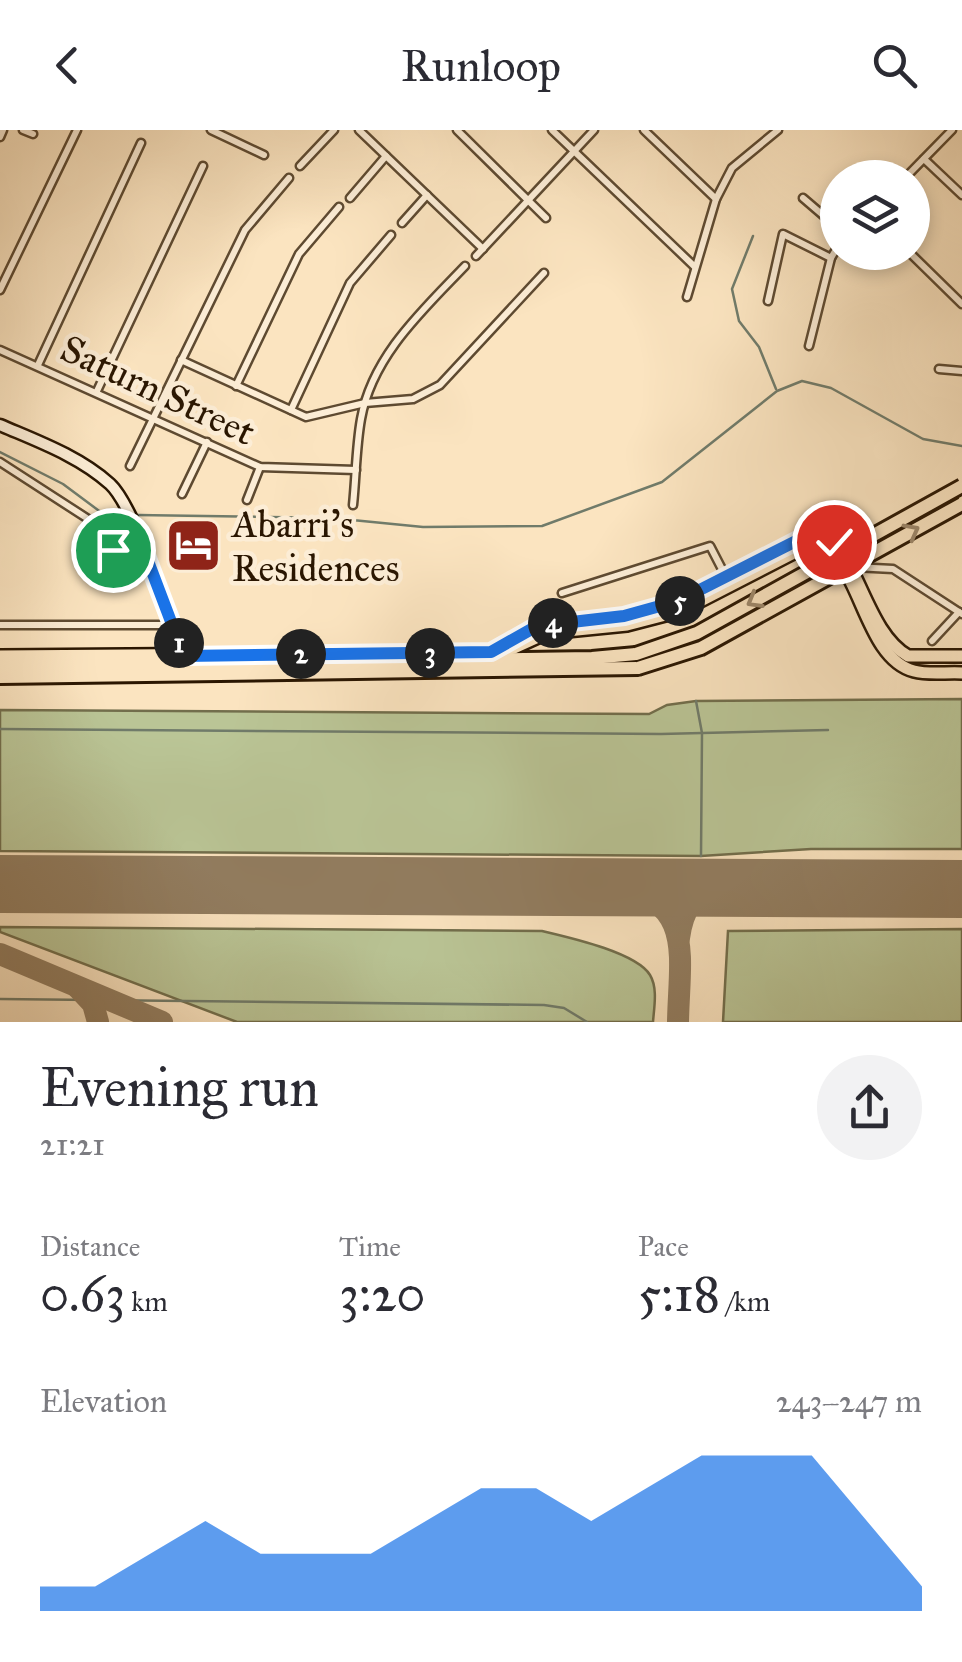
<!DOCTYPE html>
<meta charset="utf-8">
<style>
body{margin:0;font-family:"IM FELL Great Primer",serif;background:#f2f2f3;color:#2b2b33;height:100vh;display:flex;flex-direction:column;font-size:38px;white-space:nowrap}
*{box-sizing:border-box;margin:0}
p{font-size:32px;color:#7c7c81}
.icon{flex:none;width:55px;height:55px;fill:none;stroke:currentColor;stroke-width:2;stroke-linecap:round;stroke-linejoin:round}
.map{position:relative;height:892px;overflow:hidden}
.details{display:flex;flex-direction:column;background:#fff;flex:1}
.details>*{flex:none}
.buttons{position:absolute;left:820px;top:30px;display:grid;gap:20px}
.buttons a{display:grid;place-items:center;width:110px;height:110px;border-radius:50%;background:#fff;box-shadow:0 5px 15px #0003;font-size:50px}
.pin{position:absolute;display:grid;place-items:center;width:85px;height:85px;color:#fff;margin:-42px;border:5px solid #fff;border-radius:50%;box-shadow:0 2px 10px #0007}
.km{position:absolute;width:50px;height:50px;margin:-25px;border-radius:50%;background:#222;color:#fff;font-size:28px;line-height:50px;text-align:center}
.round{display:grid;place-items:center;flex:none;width:105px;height:105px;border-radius:52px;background:#f2f2f3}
.overview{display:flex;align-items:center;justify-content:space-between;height:170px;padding:0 40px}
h1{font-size:55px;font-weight:600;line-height:75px}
.figures{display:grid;grid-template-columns:repeat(3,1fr);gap:15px;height:170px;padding:10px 40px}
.figures div{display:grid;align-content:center}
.figures b{font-size:50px;font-weight:600}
.figures small{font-size:28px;font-weight:400}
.figures p{font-size:28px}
.chart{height:280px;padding:20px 40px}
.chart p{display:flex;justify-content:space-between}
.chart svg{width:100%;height:180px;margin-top:10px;fill:#1a73e8;opacity:.7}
header{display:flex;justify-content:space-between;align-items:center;height:130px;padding:0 40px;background:#fff;font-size:45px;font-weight:600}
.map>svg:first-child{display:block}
.green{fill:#bac596;stroke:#726e4c;stroke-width:2.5}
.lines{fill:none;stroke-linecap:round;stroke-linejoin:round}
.stream{stroke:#707b6a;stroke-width:2.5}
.taxiway{stroke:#927d60;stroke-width:22}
.runway{stroke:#927d60;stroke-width:58}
.street-casing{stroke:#5e4a31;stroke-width:11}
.secondary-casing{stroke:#2a1601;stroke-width:15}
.primary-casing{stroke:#2a1601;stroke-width:16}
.highway-casing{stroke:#2a1601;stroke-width:18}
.street{stroke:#fcedd6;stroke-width:6}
.secondary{stroke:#fcedd6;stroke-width:10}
.primary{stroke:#fbe4c0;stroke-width:11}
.highway{stroke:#fbe4c0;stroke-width:12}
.highway-bridge-casing{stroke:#2a1601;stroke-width:18;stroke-linecap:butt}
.highway-bridge{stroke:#fbe4c0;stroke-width:12}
.oneway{stroke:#9d876a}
.route-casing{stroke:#fff;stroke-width:20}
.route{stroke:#1a73e8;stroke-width:12}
.labels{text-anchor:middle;stroke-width:9;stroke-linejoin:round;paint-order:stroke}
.street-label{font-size:38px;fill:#2a1601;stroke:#fcedd6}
.poi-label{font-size:38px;fill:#2a1601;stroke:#fcedd6;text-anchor:start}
</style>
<header><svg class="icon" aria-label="back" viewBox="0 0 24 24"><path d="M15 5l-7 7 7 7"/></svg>Runloop<svg class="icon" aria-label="search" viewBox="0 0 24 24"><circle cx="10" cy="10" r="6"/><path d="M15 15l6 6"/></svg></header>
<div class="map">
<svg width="962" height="892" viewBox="0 0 962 892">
<rect width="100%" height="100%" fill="#fbe4c0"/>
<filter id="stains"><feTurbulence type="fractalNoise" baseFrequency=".002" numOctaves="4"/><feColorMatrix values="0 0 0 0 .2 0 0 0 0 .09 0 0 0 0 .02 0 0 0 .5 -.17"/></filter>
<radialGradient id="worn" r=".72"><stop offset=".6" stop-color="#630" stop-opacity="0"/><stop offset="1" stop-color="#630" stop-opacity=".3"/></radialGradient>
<g class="green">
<polygon points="962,569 962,719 811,719 701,726 0,721 0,580 649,584 667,575 696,571"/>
<path d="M 0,797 L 542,801 C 567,807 636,822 650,845 C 658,858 654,878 653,892 L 237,892 L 0,802 Z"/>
<polygon points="962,799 962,892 723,892 728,801"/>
</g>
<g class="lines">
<g class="stream">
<polyline points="753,106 732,159 739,191 759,217 776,259"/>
<polyline points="0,322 63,354 110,389 124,387"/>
<polyline points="137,385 332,388 423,397 542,396 662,352 777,261 802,251 831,258 923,309 962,316"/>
<polyline points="696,571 702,603 701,726"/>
<polyline points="0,599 661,604 828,600"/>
<polyline points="0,869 544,875 564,878 587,892"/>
</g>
<g class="taxiway">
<path d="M 614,757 C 696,770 679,827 678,892"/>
<path d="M 679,808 C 683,779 692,764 723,758"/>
<polyline points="0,824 162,892"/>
<polyline points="78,858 93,874 98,892"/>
</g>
<polyline class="runway" points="0,754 962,759"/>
<defs>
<g id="street">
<polyline points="23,0 33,4"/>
<polyline points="211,0 264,25"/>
<polyline points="359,0 483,119"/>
<polyline points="457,0 546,88"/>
<polyline points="552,0 695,137"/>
<polyline points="644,0 716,69"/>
<polyline points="0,7 3,0"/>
<polyline points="924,29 962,65"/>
<polyline points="300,36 334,0"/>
<polyline points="905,48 952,0"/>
<polyline points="350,68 386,26"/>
<polyline points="803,68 838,98"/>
<polyline points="402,93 427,65"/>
<polyline points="909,122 962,174"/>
<polyline points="476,126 594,0"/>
<polyline points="0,160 77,0"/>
<polyline points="687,167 716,69 732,38 778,0"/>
<polyline points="768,171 783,104 831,128"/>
<polyline points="809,216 831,128 838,116"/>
<polyline points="0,220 260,337 356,340"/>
<polyline points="181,230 306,287 365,273 413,269 440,255 544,143"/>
<polyline points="38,235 141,13"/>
<polyline points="939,239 962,241"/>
<polyline points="236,256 299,124 339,77"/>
<polyline points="97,261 203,36"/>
<polyline points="291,280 350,153 391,105"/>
<polyline points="0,332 102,398 114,421 145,423"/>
<polyline points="130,336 245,100 289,48"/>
<polyline points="182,364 207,312"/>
<polyline points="247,370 260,337"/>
<path d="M 353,375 C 356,346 356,317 361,289 C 372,226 423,180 465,136"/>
<polyline points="854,437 893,439 962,484"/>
<polyline points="562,463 710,416 725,445"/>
<polyline points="0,495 172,495"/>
<polyline points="932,511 959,482"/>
</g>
<path id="secondary" d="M 0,295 C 37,311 79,326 110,354 C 135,377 170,488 184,525"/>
<g id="primary">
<path d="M 496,519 L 537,496 L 624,486 L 679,471 L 796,410 C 814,403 826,403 839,418 C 862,450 873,506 908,526 L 962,526"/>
<path d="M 0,526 L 491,522 L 514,518 L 547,503 L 627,495 L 681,481 L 813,413 C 861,422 861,527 914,541 C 928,545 947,542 962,543"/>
</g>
<g id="highway">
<polyline points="0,537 592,528 636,524"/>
<polyline points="0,547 638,538"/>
</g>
</defs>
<use href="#street" class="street-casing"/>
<use href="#secondary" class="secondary-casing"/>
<use href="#primary" class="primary-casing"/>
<use href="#highway" class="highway-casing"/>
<use href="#street" class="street"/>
<use href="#secondary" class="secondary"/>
<use href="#primary" class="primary"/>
<use href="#highway" class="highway"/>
<defs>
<g id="highway-bridge">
<polyline points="636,524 697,503 962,356"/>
<polyline points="638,538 701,518 962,374"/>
</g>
</defs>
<use href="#highway-bridge" class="highway-bridge-casing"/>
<use href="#highway-bridge" class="highway-bridge"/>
</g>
<defs><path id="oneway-chevron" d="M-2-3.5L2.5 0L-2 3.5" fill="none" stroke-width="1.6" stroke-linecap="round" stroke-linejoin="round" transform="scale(2.5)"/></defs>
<g class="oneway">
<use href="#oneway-chevron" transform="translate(912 401) rotate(-28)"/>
<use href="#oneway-chevron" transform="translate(754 471) rotate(150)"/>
</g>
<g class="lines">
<defs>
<polyline id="route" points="113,420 145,423 184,526 491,522 537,496 624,486 678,471 806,406 819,404 834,412"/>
</defs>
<use href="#route" class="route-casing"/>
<use href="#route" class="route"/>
</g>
<defs>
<symbol id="hotel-square" viewBox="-11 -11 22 22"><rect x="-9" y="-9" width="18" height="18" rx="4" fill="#8f2418" stroke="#fcedd6"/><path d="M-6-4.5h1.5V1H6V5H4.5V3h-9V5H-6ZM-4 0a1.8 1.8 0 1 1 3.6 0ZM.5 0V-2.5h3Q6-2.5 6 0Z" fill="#fff"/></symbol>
</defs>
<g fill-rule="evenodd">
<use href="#hotel-square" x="162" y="384" width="63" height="63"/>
</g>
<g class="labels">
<g class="street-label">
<text transform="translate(158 260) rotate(25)" y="13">Saturn Street</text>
</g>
<g class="poi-label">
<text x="232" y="407">Abarri's<tspan x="232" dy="44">Residences</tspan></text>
</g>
</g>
<rect width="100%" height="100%" filter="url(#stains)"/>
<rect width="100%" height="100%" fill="url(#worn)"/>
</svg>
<div class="buttons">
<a><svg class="icon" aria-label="layers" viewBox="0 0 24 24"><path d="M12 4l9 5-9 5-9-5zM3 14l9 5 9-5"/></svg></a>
</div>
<div class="pin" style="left:113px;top:420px;background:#1e9e55"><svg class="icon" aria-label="arrive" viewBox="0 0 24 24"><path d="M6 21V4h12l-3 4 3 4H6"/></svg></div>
<div class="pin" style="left:834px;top:412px;background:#d93025"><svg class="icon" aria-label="check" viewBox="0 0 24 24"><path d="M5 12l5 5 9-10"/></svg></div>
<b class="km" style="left:179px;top:513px">1</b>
<b class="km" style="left:301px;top:524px">2</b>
<b class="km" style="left:430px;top:523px">3</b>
<b class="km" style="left:553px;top:493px">4</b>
<b class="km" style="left:680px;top:471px">5</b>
</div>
<section class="details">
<div class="overview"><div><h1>Evening run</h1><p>21:21</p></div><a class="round"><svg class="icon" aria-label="share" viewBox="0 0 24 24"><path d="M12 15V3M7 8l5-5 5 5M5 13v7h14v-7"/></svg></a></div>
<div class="figures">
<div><p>Distance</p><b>0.63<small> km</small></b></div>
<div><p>Time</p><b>3:20</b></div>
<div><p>Pace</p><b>5:18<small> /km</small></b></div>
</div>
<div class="chart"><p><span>Elevation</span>243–247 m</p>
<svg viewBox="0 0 160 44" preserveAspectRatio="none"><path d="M0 44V38L10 38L20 30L30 22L40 30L50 30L60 30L70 22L80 14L90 14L100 22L110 14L120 6L130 6L140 6L150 22L160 38V44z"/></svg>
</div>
</section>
